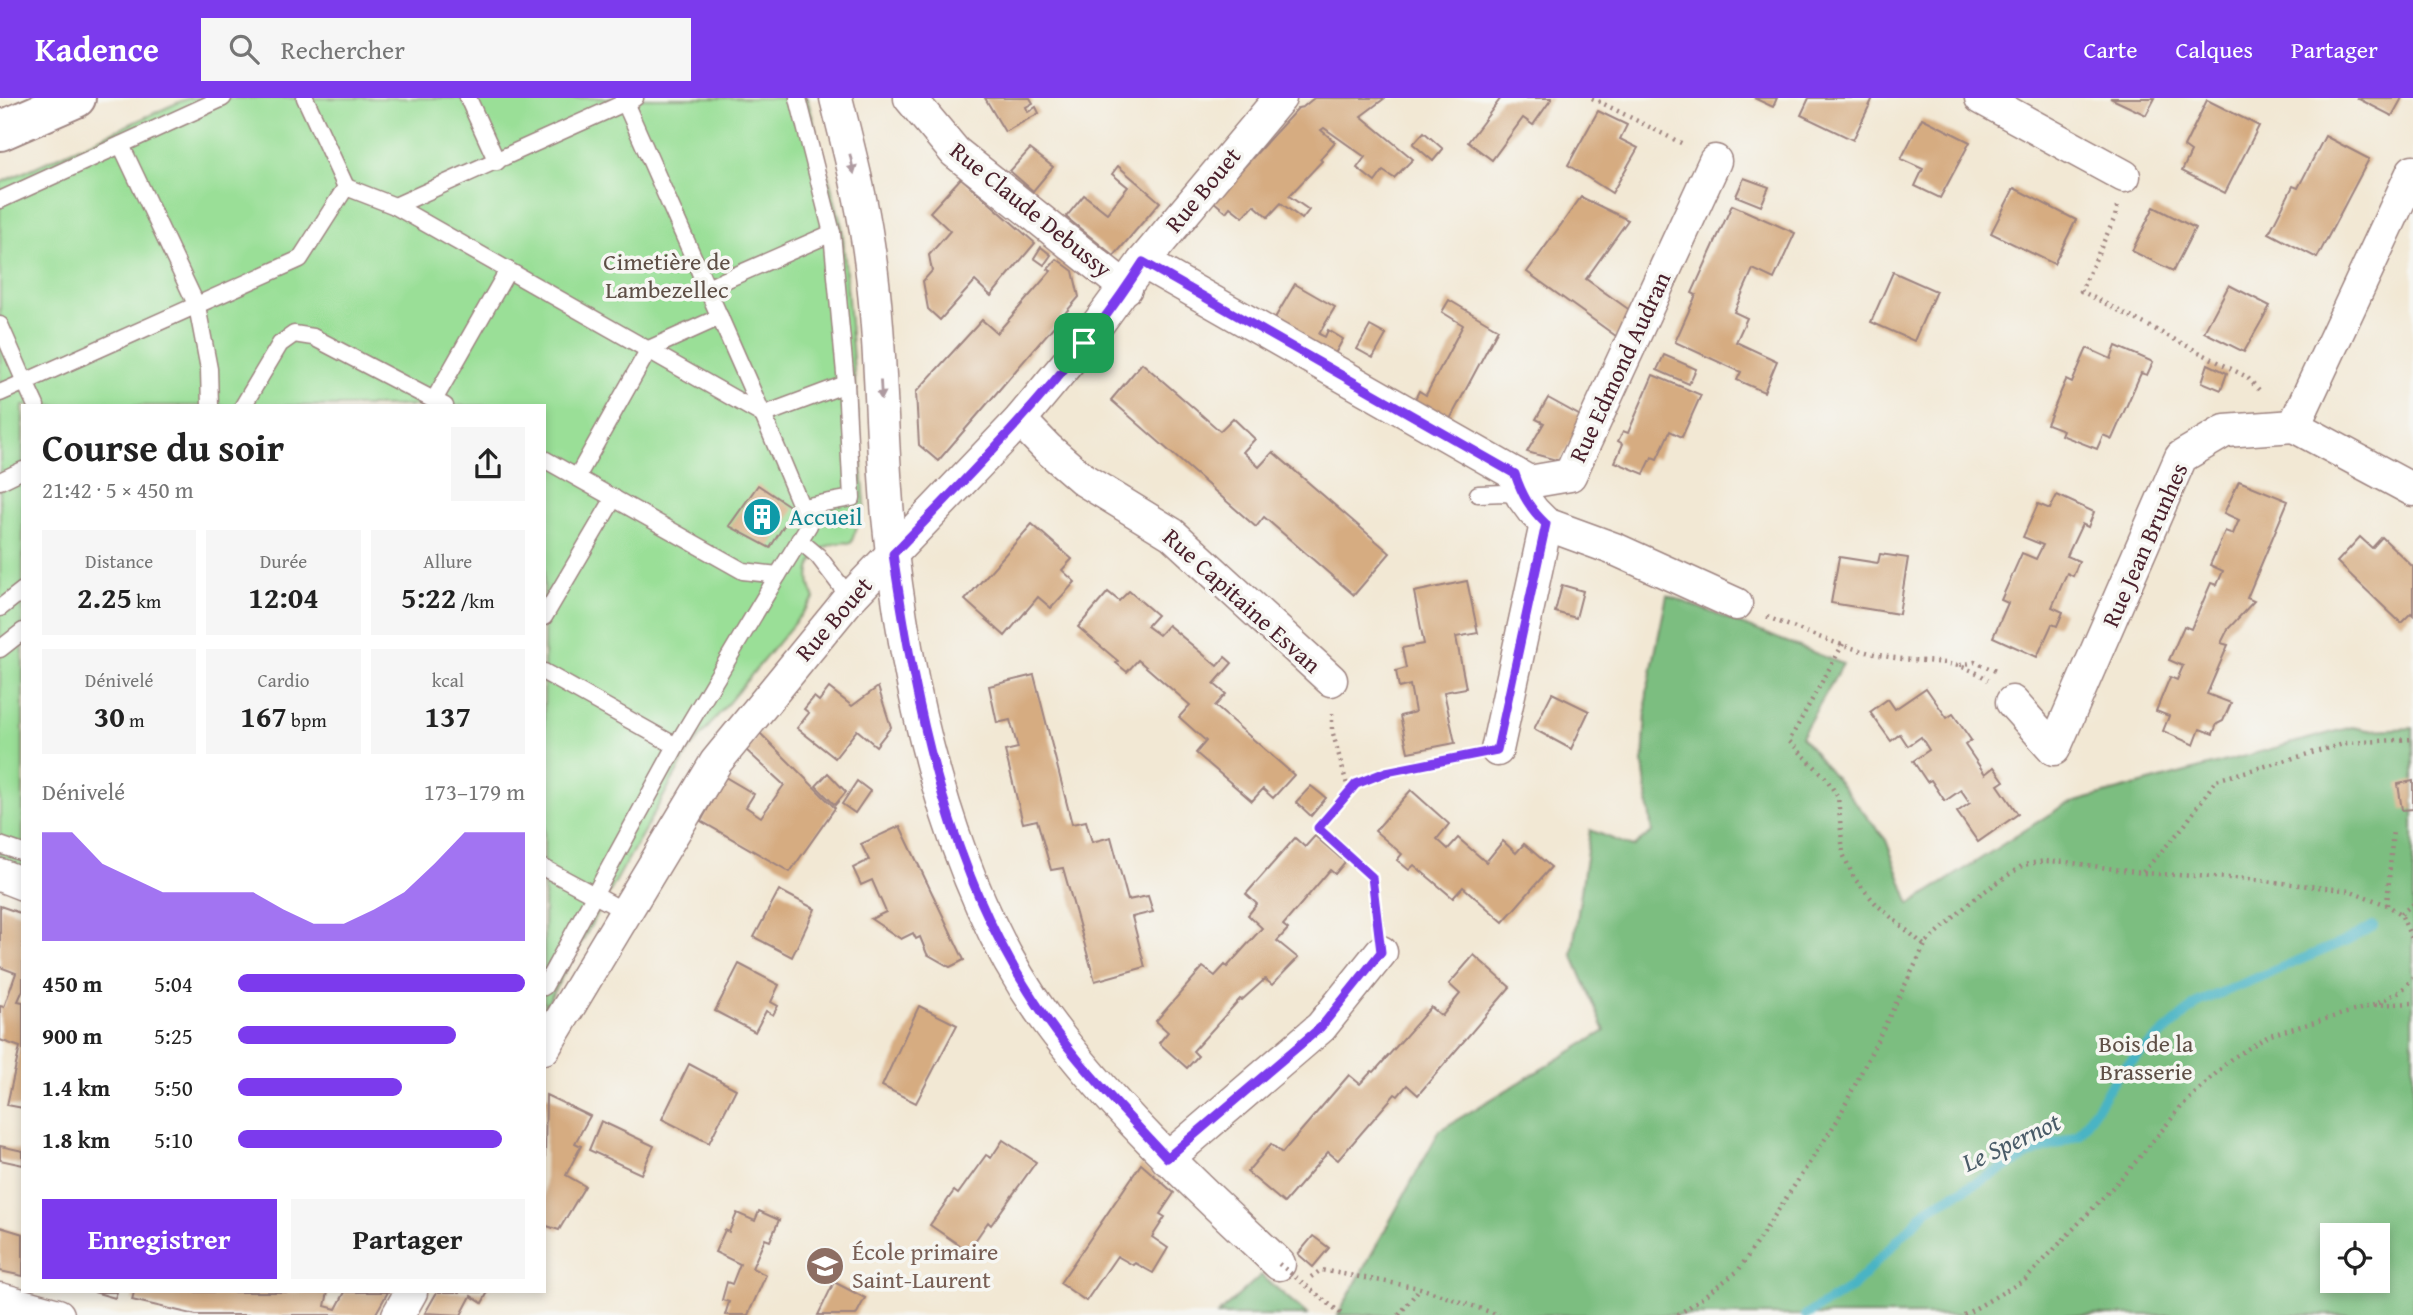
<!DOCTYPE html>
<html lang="fr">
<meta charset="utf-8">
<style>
body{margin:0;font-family:"Gentium Book Plus",serif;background:#f6f6f6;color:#222;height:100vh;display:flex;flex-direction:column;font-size:26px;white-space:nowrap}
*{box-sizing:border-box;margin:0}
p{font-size:23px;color:#767676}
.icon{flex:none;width:38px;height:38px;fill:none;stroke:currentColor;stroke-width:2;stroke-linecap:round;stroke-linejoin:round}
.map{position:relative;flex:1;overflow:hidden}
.side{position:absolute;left:21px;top:306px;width:525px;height:889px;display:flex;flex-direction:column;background:#fff;border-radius:0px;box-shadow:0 4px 10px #0003}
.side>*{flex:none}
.fabs{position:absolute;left:2320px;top:1125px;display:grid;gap:14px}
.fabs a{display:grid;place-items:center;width:70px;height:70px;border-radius:0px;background:#fff;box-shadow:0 4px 10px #0003;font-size:35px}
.pin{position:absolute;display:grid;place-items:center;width:60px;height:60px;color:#fff;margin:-30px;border-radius:14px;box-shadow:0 4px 10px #0006}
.round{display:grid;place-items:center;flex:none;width:74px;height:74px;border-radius:0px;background:#f6f6f6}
.overview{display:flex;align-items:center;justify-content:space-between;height:119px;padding:0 21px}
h1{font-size:38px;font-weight:700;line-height:52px}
.stats{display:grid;grid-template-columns:repeat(3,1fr);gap:10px;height:119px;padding:7px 21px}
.stats div{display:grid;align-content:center;border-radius:0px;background:#f6f6f6;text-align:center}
.stats b{font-size:30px;font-weight:700}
.stats small{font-size:19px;font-weight:400}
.stats p{font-size:19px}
.chart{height:196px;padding:14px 21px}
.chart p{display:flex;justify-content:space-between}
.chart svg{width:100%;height:126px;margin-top:7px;fill:#7c3aed;opacity:.7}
.action{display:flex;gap:14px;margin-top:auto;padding:14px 21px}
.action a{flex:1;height:80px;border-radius:0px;background:#7c3aed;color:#fff;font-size:28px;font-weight:700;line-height:80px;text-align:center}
.action a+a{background:#f6f6f6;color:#222}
ul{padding:0 21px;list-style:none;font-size:23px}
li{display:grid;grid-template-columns:112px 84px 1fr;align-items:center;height:52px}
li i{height:18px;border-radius:9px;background:#7c3aed}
header{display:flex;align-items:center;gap:42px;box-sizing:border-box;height:98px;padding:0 35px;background:#7c3aed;color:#fff}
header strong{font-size:33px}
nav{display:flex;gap:38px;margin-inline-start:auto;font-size:24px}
.search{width:490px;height:63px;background:#f6f6f6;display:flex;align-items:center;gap:18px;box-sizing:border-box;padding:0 24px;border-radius:0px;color:#767676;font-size:26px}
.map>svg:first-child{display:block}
.green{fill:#9adf97;stroke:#727f61;stroke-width:2}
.forest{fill:#7bbe80;stroke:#626e56;stroke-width:2;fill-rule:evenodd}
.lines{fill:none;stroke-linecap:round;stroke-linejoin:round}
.stream{stroke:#48b4c4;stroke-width:10}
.building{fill:#d6ac81}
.lane-casing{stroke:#9e8480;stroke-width:19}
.street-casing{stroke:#9e8480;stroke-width:35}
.primary-casing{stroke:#9e8480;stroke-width:42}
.path{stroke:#9e8480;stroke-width:4.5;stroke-dasharray:2 5;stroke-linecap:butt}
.lane{stroke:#fff;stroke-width:16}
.street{stroke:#fff;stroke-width:32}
.primary{stroke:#fff;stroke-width:38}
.path-bridge{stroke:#9e8480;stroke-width:4.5;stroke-dasharray:2 5;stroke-linecap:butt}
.oneway{fill:#ae9aa0}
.route-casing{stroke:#fff;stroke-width:14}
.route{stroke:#7c3aed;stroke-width:9}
.labels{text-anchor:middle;stroke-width:7;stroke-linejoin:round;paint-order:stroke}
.street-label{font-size:24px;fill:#4a1f2b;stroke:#f6f6f2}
.park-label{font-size:24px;fill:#5e4f46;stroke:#f6f6f2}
.culture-label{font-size:24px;fill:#0d838f;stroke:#f6f6f2;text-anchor:start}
.education-label{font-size:24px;fill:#785e54;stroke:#f6f6f2;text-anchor:start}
.water-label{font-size:26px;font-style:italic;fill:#495b68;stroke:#f6f6f2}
</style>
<header>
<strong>Kadence</strong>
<div class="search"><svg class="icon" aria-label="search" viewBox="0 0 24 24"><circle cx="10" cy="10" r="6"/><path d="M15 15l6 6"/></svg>Rechercher</div>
<nav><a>Carte</a><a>Calques</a><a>Partager</a></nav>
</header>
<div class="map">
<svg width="2413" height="1217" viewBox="0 0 2413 1217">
<rect width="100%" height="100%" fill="#f6f6f2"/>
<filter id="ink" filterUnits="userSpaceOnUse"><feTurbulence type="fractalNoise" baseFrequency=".0143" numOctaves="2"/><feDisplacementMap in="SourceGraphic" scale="14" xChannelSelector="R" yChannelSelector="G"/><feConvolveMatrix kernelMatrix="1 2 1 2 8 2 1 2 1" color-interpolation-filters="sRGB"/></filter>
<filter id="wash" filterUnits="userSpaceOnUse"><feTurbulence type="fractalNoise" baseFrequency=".00686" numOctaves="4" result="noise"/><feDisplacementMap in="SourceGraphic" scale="28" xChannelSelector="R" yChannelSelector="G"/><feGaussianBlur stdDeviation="1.57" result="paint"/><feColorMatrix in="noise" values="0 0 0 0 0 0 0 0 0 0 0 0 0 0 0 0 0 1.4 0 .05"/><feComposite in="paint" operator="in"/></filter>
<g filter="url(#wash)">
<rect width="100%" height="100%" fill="#f2e8d4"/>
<path class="green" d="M 188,0 L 807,0 L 842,129 L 865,407 L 851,445 C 818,440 799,472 815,500 L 690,651 L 544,911 L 544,308 L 23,308 L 23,769 L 0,760 L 0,85 Z"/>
<g class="forest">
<path d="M 1667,497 L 1843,566 L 1801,638 L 1886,742 L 1910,806 L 2064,707 L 2352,629 L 2368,632 L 2413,630 L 2413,1217 L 1338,1217 L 1440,1032 L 1605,933 L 1572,856 L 1590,732 L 1633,749 L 1652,734 L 1643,666 L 1647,594 ZM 2333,1138 L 2378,1138 L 2378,1183 L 2333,1183 Z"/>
<polygon points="1261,1177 1308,1217 1217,1217"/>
</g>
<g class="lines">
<polyline class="stream" points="1806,1217 1852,1189 1929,1110 2032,1055 2079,1037 2120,973 2199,904 2348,842 2373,828"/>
</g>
<g id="blocks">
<g class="building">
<polygon points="985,0 1030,0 1033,5 1026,9 1028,14 1036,9 1039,15 1005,34"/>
<polygon points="1314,0 1385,0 1361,18 1413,61 1394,80 1383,73 1375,84 1357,70 1365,59 1324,30 1321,32 1335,44 1320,61 1322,63 1289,98 1309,112 1302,121 1281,105 1268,119 1254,107 1243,119 1230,109 1226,114 1213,103 1298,10 1303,9"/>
<polygon points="1501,0 1552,0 1533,27 1523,20 1492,62 1468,44"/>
<polygon points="1754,0 1777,0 1773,9"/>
<polygon points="1809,0 1873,0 1853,42 1801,17"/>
<polygon points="2110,0 2155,0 2146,17"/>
<polygon points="2357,0 2402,0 2392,18"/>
<polygon points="2207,2 2259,28 2225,95 2182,73 2191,54 2184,49"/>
<polygon points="1598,13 1627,27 1620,41 1638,50 1612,95 1568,67"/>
<polygon points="1922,20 1970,44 1940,100 1915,88 1923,71 1901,61"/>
<polygon points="1424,34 1443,51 1433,63 1413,46"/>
<polygon points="2325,38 2369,61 2317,160 2269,135 2293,88 2298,90"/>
<polygon points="1030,51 1053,69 1033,93 1010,73"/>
<polygon points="1118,68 1160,104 1114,158 1066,119 1084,97 1107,115 1128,89 1112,76"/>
<polygon points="961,80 1035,145 991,198 975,183 940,222 928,211 923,183 932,173 929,157 950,133 930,114"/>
<polygon points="1744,80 1769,89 1761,108 1736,98"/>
<polygon points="2014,90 2076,122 2054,166 1991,135"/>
<polygon points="1581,99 1628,122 1586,181 1631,213 1620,241 1527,174"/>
<polygon points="1732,107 1795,135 1774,181 1753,171 1734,214 1747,220 1736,244 1777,263 1764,294 1737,282 1741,274 1675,244 1696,197 1692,195"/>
<polygon points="2154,109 2195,130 2173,173 2132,153"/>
<polygon points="1041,149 1051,157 1044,167 1034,160"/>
<polygon points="1057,161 1073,173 1079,199 938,363 919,347 916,294 982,222 997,235 1051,173 1048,171"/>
<polygon points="1893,174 1936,193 1914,243 1871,224"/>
<polygon points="1295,186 1335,209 1319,236 1325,239 1328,232 1343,241 1332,261 1272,225"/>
<polygon points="2229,187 2270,208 2244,254 2204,234"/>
<polygon points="1449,202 1498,231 1448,325 1412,307 1419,293 1426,297 1463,227 1442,214"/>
<polygon points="1370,228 1386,237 1373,260 1357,251"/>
<polygon points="2116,248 2153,264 2147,277 2141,275 2112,341 2103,337 2097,351 2061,337 2063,332 2047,326 2066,282 2072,285 2087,250 2111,261"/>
<polygon points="1664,257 1696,271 1689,286 1657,272"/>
<polygon points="1142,265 1220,333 1233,320 1255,341 1243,354 1259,369 1273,354 1390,455 1354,497 1264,419 1256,429 1111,302"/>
<polygon points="2208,266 2227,275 2221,292 2202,284"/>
<polygon points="1653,277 1701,297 1682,339 1670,333 1657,361 1652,359 1644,376 1615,364 1623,346 1618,343 1623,333 1628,335"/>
<polygon points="1548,300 1584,320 1560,363 1527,354 1544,325 1536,321"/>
<polygon points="2239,383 2288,403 2247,500 2254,503 2228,531 2221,545 2228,547 2207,596 2231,605 2223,623 2217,626 2213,636 2200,631 2194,647 2163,633 2169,618 2156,613 2170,579 2177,582 2183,568 2169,562 2184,528 2191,531 2211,485 2217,487 2223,473 2210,467 2225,433 2233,436 2239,422 2224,415"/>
<polygon points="758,387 794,411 770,450 729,428"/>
<polygon points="2057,397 2094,414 2088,429 2082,426 2067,458 2079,463 2073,478 2067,475 2052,509 2063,514 2057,528 2052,526 2037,559 1993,539 2008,505 2001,502 2022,455 2036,461 2043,447 2023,439 2038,406 2050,411"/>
<polygon points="1032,426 1072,461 1062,472 1075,484 1051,510 1038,499 1005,538 965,502"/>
<polygon points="2360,439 2372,450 2382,439 2413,469 2413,517 2411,515 2401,525 2337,464"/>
<polygon points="1880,456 1908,460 1899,516 1831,505 1839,459 1878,465"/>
<polygon points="1467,483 1478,535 1456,539 1466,590 1444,594 1455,645 1408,654 1400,618 1415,614 1410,587 1399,590 1396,573 1406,570 1402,550 1424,546 1414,494"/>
<polygon points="1562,487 1583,493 1576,520 1555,514"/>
<polygon points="1129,493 1157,517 1147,528 1159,537 1168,527 1217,568 1225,559 1232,565 1214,586 1226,596 1215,608 1294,677 1273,700 1263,691 1252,703 1196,655 1206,643 1179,619 1190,607 1138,562 1127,574 1116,565 1118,563 1078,529 1108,494 1119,503"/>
<polygon points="1034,577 1072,726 1086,723 1092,744 1111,739 1128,802 1148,798 1153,814 1132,819 1145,869 1095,883 1063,770 1051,772 1037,722 1023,725 1005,653 1018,650 1010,622 997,625 989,588"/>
<polygon points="878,589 891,629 876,648 857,632 835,660 797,630 809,615 804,611 814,599 819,603 829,590 852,608"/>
<polygon points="1926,590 1947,620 1953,616 1971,642 1965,647 1985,676 1994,669 2004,683 1998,687 2018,716 1978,744 1957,714 1970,705 1961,692 1945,703 1931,682 1927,684 1913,663 1929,652 1921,639 1908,648 1900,636 1891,643 1870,614 1888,601 1895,611"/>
<polygon points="1552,595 1589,613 1571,651 1534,631"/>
<polygon points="760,635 835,710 790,774 701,723 725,679 754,696 746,709 761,719 784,687 746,652"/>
<polygon points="828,675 846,694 835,707 816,688"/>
<polygon points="857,683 870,693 855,715 842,706"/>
<polygon points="2413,683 2413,711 2402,712 2398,686"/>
<polygon points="1311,688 1326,700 1311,718 1296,704"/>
<polygon points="1411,692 1449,726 1437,741 1448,751 1458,740 1486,764 1503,743 1516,755 1524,746 1551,769 1503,824 1463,789 1453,800 1414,767 1409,772 1397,762 1402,756 1375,733"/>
<polygon points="900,728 964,862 950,869 927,856 920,839 916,841 913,835 901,841 871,821 886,814 872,782 861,787 853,770 869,762 861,746"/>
<polygon points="1315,738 1345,764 1335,776 1330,772 1283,827 1288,831 1277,843 1298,860 1272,887 1265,881 1242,902 1240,901 1193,953 1198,958 1187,970 1159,945 1168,934 1156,923 1203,869 1215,878 1225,867 1227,869 1262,830 1248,817 1257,806 1246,796 1295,740 1305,749"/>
<polygon points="779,792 815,811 792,859 754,839"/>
<polygon points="0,808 23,816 23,892 18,903 23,904 23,1010 7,1007 20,949 0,942 0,908 4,909 16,875 0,869"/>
<polygon points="1474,857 1510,889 1418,997 1407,987 1398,998 1395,996 1338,1062 1328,1054 1284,1105 1247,1074 1271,1046 1282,1055 1349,977 1360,986 1372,973 1374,974 1431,909 1442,918 1460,896 1449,886"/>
<polygon points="739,866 779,887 771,904 778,908 773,917 766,913 755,934 715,913"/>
<polygon points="919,908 957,927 916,1005 882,988"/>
<polygon points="689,966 736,991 709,1045 662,1021"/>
<polygon points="546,997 590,1018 575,1045 581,1048 566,1077 585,1088 559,1132 544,1127"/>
<polygon points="601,1023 654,1048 641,1076 589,1052"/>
<polygon points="1003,1042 1036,1064 991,1127 988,1124 968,1153 930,1127 954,1093 958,1096 986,1057 991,1060"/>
<polygon points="0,1048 23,1053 23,1067 0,1062"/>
<polygon points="1141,1066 1174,1095 1160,1116 1165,1119 1152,1139 1168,1150 1153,1175 1135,1165 1133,1167 1117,1158 1086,1203 1060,1185"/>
<polygon points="759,1113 779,1122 770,1143 765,1141 752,1170 766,1177 748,1217 725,1217 729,1204 722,1202 727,1184 732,1186 740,1166 715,1154 725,1132 729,1134 737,1115 755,1123"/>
<polygon points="0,1129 23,1136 23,1178 0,1173"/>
<polygon points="1313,1138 1329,1150 1313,1169 1298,1156"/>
<polygon points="834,1184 865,1200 856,1217 818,1217"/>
<polygon points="94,1194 117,1194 115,1200"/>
<polygon points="134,1194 328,1194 325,1208 336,1211 345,1194 388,1194 375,1217 196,1217 132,1202"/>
<polygon points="437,1194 488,1194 482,1205 471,1198 461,1217 425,1215"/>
</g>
</g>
</g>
<g filter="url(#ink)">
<use href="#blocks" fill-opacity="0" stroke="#9e8480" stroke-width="2"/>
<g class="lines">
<defs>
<g id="lane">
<polyline points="305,0 346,89"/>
<polyline points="468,0 497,64"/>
<polyline points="798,0 832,135 846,286 852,400 802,409"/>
<polyline points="121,47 197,208 209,271 210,308"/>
<polyline points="0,102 223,0"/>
<polyline points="395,108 763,317 846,286"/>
<polyline points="707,190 832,135"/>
<polyline points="0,227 25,284 300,161 346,89 395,108 635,0"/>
<polyline points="0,295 25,284 36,308"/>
<polyline points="434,302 508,172"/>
<polyline points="243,308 280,246 294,236 313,239 445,308"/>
<polyline points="544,361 743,473 778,477 809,427 763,317 623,0"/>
<polyline points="577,379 649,251 720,219"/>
<polyline points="0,383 23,372"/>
<polyline points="1478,396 1505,395 1522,398"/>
<polyline points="799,442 818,458 850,500"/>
<polyline points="0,510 23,492"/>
<polyline points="544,519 614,400"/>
<polyline points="0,551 23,533"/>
<polyline points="544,574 676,648"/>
<polyline points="0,747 23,755"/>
<polyline points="544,770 626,814"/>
<polyline points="544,889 676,648 778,477"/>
</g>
<g id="street">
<path d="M 836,0 C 848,48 861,97 868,146 C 882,236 880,328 888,418 C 904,582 948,787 1046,921 C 1113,1012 1197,1089 1279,1166"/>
<polyline points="910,0 955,54 1126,190"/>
<polyline points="1981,0 2124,78"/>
<polyline points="1143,164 1529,384 1570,377 1715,63"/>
<polyline points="1020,322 1047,350 1084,382 1172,436 1331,582"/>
<polyline points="2294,328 2413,392"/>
<polyline points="1515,376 1522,398 1533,413 1546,426 1617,452 1736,506"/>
<polyline points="2012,604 2054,651 2181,359 2225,333 2294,328 2413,73"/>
<polyline points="1497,652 1546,426"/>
<polyline points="0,777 23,786"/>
<polyline points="544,950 716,664 850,500 1020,322 1084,245 1143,164 1280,0"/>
<polyline points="1167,1061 1321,929 1381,854"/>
<polyline points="0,1201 58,1217"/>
<polyline points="398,1217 411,1194"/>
</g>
<polyline id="primary" points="0,33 76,0"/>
</defs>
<use href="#lane" class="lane-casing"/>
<use href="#street" class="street-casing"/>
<use href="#primary" class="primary-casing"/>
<g class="path">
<polyline points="1592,0 1685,47"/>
<polyline points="2117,109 2115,119 2081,193 2247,279 2262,295"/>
<path d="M 1767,519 C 1808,535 1851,553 1895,560 C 1928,565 1960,561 1988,582"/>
<polyline points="1843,546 1789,643 1826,680 1838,699 1843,756 1854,780 1877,807 1925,848"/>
<polyline points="1960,567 1975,564 1998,574"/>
<polyline points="1332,615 1332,632 1349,694"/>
<polyline points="2143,774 2184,728 2216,682 2347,645 2413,641"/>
<polyline points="2387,807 2393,731"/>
<polyline points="2401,816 2413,806"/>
<polyline points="1378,822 1372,779 1318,730 1356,686 1386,674 1466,658"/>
<polyline points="2375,907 2413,905"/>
<polyline points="1311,1179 1321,1172 1420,1190 1499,1217"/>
<polyline points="1399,1217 1420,1190"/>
<polyline points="1678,1217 1738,1173 1837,1023 1926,845 1975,800 2023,767 2045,763 2066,764 2142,775 2249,781 2351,793 2387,807 2401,816 2413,844"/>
<polyline points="1964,1217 2026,1181 2129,1072 2182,1008 2231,961 2270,937 2374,907 2402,892 2413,880"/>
</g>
<use href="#lane" class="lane"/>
<use href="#street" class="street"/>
<use href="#primary" class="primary"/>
<polyline class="path-bridge" points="1279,1166 1343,1217"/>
</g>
<defs><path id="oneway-solid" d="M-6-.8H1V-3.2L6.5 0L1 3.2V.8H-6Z" transform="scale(1.75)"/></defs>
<g class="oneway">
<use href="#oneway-solid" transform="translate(852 66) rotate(78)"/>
<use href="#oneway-solid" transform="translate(881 292) rotate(87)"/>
</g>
</g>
<g class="lines" filter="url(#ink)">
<defs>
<path id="route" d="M 1143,164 L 1515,376 C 1522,397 1530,411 1546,426 L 1497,652 L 1386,674 L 1356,686 L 1318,730 L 1372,779 L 1381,854 L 1321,929 L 1167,1060 C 1126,1015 1081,970 1046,920 C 950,784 917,617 893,456 C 982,364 1074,272 1143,164 Z"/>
</defs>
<use href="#route" class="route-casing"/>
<use href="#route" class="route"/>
</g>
<defs>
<symbol id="building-disc" viewBox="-11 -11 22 22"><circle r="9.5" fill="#0f9aa8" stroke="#f6f6f2"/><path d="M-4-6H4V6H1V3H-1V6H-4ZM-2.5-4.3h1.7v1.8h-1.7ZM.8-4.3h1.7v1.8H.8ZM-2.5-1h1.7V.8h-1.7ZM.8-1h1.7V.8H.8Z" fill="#fff"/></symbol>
<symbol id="school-disc" viewBox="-11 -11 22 22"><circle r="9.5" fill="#8d6e63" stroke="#f6f6f2"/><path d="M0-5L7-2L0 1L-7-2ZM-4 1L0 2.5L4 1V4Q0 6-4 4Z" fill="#fff"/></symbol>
</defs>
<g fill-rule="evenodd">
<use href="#building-disc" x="740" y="397" width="44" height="44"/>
<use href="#school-disc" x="803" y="1146" width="44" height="44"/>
</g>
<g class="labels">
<g class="street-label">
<text transform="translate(1203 92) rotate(-50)" y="8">Rue Bouet</text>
<text transform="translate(1031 112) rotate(39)" y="8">Rue Claude Debussy</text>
<text transform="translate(1620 269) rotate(-65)" y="8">Rue Edmond Audran</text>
<text transform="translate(2145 447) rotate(-66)" y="8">Rue Jean Brunhes</text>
<text transform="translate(1242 503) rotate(42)" y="8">Rue Capitaine Esvan</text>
<text transform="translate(834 521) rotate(-49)" y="8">Rue Bouet</text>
</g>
<g class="park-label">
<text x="667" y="172">Cimetière de<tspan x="667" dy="28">Lambezellec</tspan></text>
<text x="2146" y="954">Bois de la<tspan x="2146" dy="28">Brasserie</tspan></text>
</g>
<g class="culture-label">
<text x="789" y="427">Accueil</text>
</g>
<g class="education-label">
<text x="852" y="1162">École primaire<tspan x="852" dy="28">Saint-Laurent</tspan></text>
</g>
<g class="water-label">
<text transform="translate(2011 1044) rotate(-25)" y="9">Le Spernot</text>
</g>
</g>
</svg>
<div class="fabs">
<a><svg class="icon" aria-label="locate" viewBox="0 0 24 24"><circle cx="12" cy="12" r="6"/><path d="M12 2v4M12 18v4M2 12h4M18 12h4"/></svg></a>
</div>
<div class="pin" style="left:1084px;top:245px;background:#1e9e55"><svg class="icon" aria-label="arrive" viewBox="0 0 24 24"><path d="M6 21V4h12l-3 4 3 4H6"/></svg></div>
<section class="side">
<div class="overview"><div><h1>Course du soir</h1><p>21:42 · 5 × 450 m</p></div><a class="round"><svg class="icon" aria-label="share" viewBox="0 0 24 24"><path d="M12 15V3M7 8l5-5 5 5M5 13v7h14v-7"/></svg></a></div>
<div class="stats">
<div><p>Distance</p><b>2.25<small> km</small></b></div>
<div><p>Durée</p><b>12:04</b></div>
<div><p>Allure</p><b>5:22<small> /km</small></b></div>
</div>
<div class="stats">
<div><p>Dénivelé</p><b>30<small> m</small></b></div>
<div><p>Cardio</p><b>167<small> bpm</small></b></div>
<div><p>kcal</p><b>137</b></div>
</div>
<div class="chart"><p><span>Dénivelé</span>173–179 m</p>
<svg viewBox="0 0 160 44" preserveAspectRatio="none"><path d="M0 44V6L10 6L20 17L30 22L40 27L50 27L60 27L70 27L80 33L90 38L100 38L110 33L120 27L130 17L140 6L150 6L160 6V44z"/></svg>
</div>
<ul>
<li><b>450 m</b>5:04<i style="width:100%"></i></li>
<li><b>900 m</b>5:25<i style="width:76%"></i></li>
<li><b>1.4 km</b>5:50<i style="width:57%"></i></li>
<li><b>1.8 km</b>5:10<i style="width:92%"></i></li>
</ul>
<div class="action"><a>Enregistrer</a><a>Partager</a></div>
</section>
</div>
